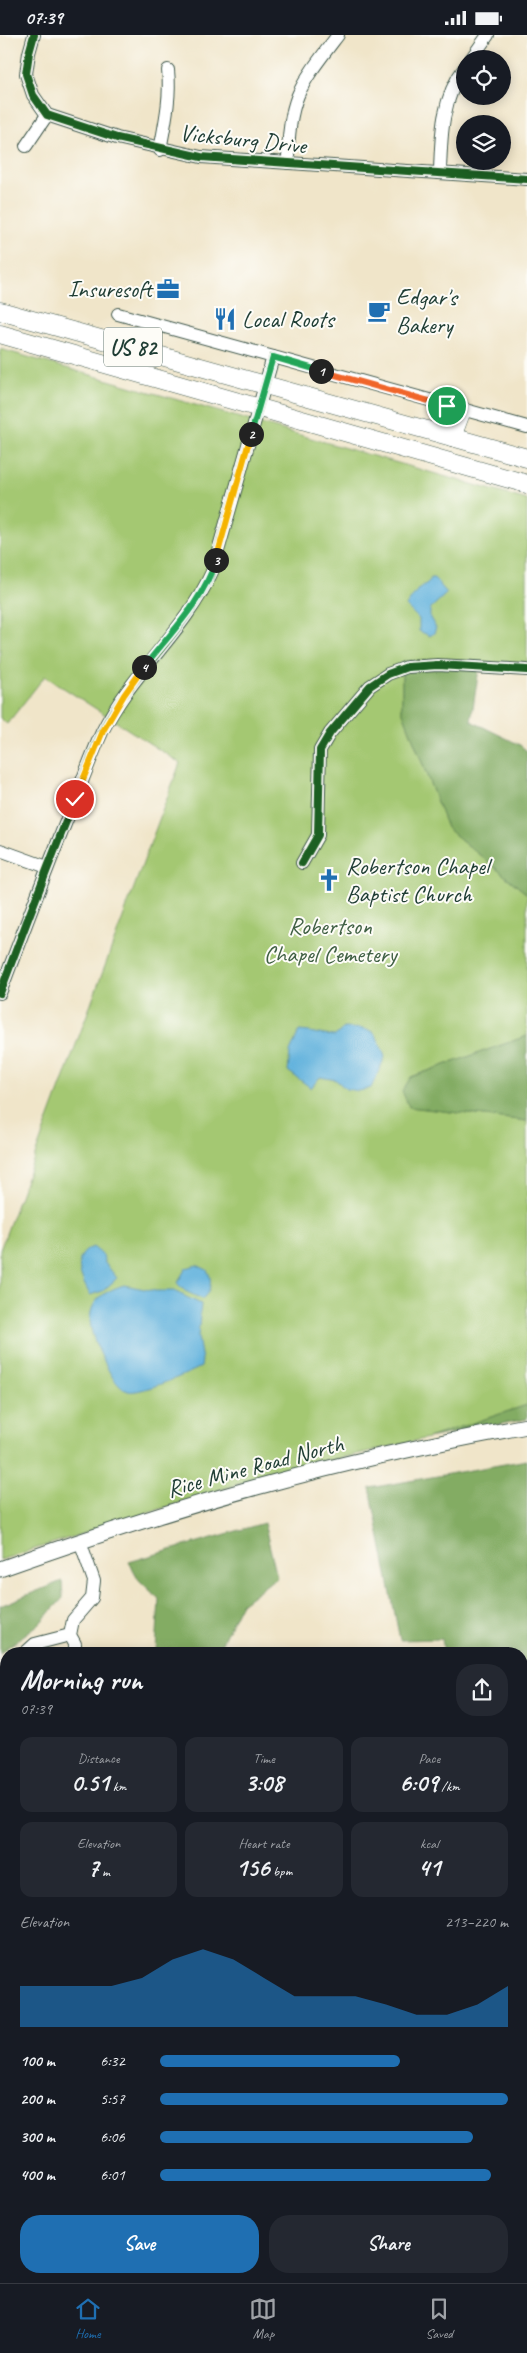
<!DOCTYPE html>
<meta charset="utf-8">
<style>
body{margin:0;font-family:Caveat,sans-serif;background:#242831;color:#f1f3f6;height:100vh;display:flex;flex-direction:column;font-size:19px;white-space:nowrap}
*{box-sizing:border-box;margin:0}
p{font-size:16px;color:#9ea1a6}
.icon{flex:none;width:28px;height:28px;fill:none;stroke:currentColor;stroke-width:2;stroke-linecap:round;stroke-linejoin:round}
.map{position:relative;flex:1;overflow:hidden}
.details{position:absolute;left:0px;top:1612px;width:528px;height:636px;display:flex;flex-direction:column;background:#171b24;border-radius:20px 20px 0 0;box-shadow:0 2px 12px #0003}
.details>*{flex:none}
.fabs{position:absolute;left:456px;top:15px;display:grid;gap:10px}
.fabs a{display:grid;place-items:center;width:55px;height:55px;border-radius:50%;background:#171b24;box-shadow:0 2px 12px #0003;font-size:25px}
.pin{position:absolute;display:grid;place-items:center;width:42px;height:42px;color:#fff;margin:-21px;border:2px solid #fff;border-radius:50%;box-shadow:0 1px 5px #0007}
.km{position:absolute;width:25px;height:25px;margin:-12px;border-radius:50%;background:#222;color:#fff;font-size:14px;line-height:25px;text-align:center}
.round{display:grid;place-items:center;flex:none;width:52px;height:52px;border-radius:20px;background:#242831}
.head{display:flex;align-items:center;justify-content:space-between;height:85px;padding:0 20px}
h1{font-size:28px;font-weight:600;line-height:38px}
.figures{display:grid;grid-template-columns:repeat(3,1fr);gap:8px;height:85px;padding:5px 20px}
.figures div{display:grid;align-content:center;border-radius:12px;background:#242831;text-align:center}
.figures b{font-size:25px;font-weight:600}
.figures small{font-size:14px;font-weight:400}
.figures p{font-size:14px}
.chart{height:140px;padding:10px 20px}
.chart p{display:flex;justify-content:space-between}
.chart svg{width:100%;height:90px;margin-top:5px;fill:#1f6fb2;opacity:.7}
.primary-button{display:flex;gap:10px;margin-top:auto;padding:10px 20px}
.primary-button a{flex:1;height:58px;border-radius:20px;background:#1f6fb2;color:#fff;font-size:20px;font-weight:600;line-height:58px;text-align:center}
.primary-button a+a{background:#242831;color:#f1f3f6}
ul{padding:0 20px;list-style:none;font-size:16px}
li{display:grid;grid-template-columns:80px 60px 1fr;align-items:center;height:38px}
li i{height:12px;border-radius:6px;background:#1f6fb2}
.status{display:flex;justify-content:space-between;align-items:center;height:35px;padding:0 25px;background:#171b24;direction:ltr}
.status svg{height:14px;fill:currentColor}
.dock{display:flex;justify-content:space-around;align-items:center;height:70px;border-top:1px solid #363941;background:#171b24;font-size:14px;color:#9ea1a6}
.dock a{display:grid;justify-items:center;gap:2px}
.dock .selected{color:#1f6fb2}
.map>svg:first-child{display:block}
.green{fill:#a4c872;stroke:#628253}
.forest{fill:#83ac64;stroke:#51744c}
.water{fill:#62b2dd;stroke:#407888}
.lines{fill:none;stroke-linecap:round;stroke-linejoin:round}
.minor-casing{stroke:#3e564a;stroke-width:14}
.major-casing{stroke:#3e564a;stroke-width:17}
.highway-casing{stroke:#3e564a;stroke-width:19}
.minor{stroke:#fff;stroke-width:12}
.major{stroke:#fff;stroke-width:15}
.highway{stroke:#fff;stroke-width:18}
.cycleway-casing{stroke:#fdfcf7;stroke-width:11}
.cycleway{stroke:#1b5e20;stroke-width:8}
.split-1-casing{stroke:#fff;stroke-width:10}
.split-2-casing{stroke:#fff;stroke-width:10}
.split-3-casing{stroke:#fff;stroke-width:10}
.split-4-casing{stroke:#fff;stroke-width:10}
.split-5-casing{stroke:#fff;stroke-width:10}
.split-1{stroke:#f0652b;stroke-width:6}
.split-2{stroke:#22a559;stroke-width:6}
.split-3{stroke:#f5b400;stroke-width:6}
.split-4{stroke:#22a559;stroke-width:6}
.split-5{stroke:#f5b400;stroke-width:6}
.labels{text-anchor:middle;stroke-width:4;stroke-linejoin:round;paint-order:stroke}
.shield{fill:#fdfcf7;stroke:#62766e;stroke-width:1}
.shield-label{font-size:22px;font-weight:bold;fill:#1f3d34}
.street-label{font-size:24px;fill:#1f3d34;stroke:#fdfcf7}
.poi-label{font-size:24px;fill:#1f3d34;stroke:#fdfcf7;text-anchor:start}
.park-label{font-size:24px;fill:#406044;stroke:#fdfcf7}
</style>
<div class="status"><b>07:39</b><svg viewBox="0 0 49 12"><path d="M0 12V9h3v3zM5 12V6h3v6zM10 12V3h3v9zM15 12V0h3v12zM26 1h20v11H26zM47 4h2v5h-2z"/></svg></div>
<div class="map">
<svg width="527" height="2248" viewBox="0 0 527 2248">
<rect width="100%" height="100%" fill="#fdfcf7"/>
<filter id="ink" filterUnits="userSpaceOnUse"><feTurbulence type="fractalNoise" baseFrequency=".02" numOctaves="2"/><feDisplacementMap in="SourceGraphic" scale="10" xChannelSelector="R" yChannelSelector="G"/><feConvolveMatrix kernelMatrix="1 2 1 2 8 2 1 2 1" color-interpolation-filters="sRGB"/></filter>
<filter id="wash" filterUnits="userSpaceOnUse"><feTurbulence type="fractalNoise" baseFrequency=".0096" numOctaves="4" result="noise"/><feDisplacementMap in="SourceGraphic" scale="20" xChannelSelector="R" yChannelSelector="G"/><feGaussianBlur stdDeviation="1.12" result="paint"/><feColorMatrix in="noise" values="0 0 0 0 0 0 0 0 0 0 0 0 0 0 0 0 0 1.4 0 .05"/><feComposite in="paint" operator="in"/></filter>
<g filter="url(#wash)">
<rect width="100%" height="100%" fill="#f0e5c9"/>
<g class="green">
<polygon points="0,314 527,465 527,629 402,627 402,675 447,793 527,859 527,1001 411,1042 410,1072 527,1086 527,1370 428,1403 267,1440 0,1525 0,1215 180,728 45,641 7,689 0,683"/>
<polygon points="6,2052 6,2165 0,2168 0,2054"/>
</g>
<g class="forest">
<polygon points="453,625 480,627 471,686 520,710 527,716 527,859 447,793 402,675 402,626"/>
<polygon points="527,1001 527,1086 409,1072 402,1056 411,1042"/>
<polygon points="527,1370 527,1384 428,1403"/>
<polygon points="527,1425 527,1671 521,1671 521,1619 444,1619 442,1604 400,1605 370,1453"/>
<polygon points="264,1488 277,1542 241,1569 216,1619 153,1619 156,1616 159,1564 139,1545 129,1527"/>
<polygon points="62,1546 63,1563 39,1589 0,1618 0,1571"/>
<polygon points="0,1637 6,1647 6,1732 0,1733"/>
</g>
<g class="water">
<path d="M 431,543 L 434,543 L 447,558 L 430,574 L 430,583 L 436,593 L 434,598 L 430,601 L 419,596 L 419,584 L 406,571 C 407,569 417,556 418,554 C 423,549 428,550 431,543 Z"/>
<path d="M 344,993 C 375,994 374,992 385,1022 L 371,1053 L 359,1056 L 346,1054 L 336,1045 L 320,1042 L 311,1053 L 288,1036 L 290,1017 L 299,996 C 312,996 322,1001 335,1001 Z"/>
<path d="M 93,1212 L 103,1220 L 105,1228 L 117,1243 L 103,1256 L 90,1260 C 81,1243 70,1221 93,1212 Z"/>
<path d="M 197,1230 L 207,1235 C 213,1244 211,1257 202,1264 L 185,1256 L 177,1248 L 186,1233 Z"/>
<path d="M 124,1250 L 155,1256 L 174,1256 L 201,1269 L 198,1302 L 202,1325 L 201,1332 C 190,1338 138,1360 128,1356 C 117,1353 108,1335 104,1326 C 87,1293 78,1264 124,1250 Z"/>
<rect x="521" y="1678" width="6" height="266"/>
<polygon points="6,1744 6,2052 0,2054 0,1746"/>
</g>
</g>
<g filter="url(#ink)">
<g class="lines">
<defs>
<g id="minor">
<polyline points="34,0 29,18 26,39 33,60 47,80 117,103 201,122 527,144"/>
<polyline points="471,24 488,0"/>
<polyline points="26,111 47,80"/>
<path d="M 160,115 C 165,88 171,62 168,35"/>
<path d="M 288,128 C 288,63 300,50 338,0"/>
<path d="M 440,137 C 441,100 442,62 465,32"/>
<polyline points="118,279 527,392"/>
<polyline points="0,815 47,832"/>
<polyline points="302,828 318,800 320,715 330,698 370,651 388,639 407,632 438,630 527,635"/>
<path d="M 0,958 C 24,894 48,830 74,767 C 83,744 92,719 102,697 C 131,638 185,597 212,537 L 273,322"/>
<polyline points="24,1619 35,1609 70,1600"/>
<polyline points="75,1619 75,1609 70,1600 73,1585 92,1563 94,1546 80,1506"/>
<polyline points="257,2242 258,2248"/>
</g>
<g id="major">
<path d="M 0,1534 C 88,1503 177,1473 268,1449 C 353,1425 440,1407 527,1391"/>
<polyline points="521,1994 527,1994"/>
<polyline points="521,2012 527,2012"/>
<polyline points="0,2178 6,2175"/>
<polyline points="0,2196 6,2193"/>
</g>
<g id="highway">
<polyline points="0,276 527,423"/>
<polyline points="0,299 527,449"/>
<polyline points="452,402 462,375"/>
</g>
</defs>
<use href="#minor" class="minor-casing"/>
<use href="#major" class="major-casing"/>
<use href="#highway" class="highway-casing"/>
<use href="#minor" class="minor"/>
<use href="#major" class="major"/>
<use href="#highway" class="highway"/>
<defs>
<g id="cycleway">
<polyline points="34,0 29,18 26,39 33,60 47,80 117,103 201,122 527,144"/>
<polyline points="302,828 318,800 320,715 330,698 370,651 388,639 407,632 438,630 527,635"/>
<path d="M 0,958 C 24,894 48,830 74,767 C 83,744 92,719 102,697 C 131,638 185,597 212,537 L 273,322"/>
</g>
</defs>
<use href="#cycleway" class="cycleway-casing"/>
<use href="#cycleway" class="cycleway"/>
</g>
</g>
<g class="lines" filter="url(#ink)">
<defs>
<polyline id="split-1" points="321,336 447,371"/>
<polyline id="split-2" points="251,399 273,322 321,336"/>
<polyline id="split-3" points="216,525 251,399"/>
<path id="split-4" d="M 144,632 C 171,597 202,568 216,525"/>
<polyline id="split-5" points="75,764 103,696 124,660 144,632"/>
</defs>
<use href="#split-1" class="split-1-casing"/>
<use href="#split-2" class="split-2-casing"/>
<use href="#split-3" class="split-3-casing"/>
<use href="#split-4" class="split-4-casing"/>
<use href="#split-5" class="split-5-casing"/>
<use href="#split-1" class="split-1"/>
<use href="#split-2" class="split-2"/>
<use href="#split-3" class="split-3"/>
<use href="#split-4" class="split-4"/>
<use href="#split-5" class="split-5"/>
</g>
<defs>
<symbol id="office-bare" viewBox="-9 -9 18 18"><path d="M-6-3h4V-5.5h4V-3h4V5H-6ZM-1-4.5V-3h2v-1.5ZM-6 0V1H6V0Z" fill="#1f6fb2" stroke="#fdfcf7" stroke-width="2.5" paint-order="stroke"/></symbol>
<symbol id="cafe-bare" viewBox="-9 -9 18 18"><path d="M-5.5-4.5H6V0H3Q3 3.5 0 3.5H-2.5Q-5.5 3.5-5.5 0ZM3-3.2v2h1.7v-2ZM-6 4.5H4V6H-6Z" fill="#1f6fb2" stroke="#fdfcf7" stroke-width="2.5" paint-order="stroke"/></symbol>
<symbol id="restaurant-bare" viewBox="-9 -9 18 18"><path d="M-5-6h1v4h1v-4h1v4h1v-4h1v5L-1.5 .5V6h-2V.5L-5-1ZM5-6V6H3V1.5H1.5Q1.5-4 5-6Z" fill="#1f6fb2" stroke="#fdfcf7" stroke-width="2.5" paint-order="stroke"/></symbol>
<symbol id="church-bare" viewBox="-9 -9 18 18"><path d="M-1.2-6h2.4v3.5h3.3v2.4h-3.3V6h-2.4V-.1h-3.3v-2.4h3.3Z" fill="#1f6fb2" stroke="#fdfcf7" stroke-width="2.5" paint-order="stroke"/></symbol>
</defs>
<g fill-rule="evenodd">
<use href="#office-bare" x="152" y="238" width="32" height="32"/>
<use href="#cafe-bare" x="363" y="260" width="32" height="32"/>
<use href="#restaurant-bare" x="209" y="268" width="32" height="32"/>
<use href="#church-bare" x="313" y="829" width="32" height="32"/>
</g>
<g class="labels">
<rect class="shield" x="104" y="292.5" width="58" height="39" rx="4"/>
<g class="shield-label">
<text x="133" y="320">US 82</text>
</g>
<g class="street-label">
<text transform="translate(243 104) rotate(6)" y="8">Vicksburg Drive</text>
<text transform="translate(255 1431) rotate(-15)" y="8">Rice Mine Road North</text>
</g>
<g class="poi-label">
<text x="152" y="262" text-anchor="end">Insuresoft</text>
<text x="396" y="270">Edgar's<tspan x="396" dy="28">Bakery</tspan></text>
<text x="242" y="292">Local Roots</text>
<text x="346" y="839">Robertson Chapel<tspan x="346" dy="28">Baptist Church</tspan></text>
</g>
<g class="park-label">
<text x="330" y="899">Robertson<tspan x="330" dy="28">Chapel Cemetery</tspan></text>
</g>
</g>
</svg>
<div class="fabs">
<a><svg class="icon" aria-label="locate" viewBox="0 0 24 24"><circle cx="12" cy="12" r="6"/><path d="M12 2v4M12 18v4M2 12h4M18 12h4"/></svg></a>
<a><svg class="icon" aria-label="layers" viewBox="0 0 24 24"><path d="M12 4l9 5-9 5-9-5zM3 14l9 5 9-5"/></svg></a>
</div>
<div class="pin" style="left:447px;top:371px;background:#1e9e55"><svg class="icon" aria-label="arrive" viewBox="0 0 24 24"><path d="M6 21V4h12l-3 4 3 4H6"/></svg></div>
<div class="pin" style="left:75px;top:764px;background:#d93025"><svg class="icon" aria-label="check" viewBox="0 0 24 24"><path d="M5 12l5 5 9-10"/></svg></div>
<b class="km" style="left:321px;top:336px">1</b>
<b class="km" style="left:251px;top:399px">2</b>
<b class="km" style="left:216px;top:525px">3</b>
<b class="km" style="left:144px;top:632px">4</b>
<section class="details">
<div class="head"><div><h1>Morning run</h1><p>07:39</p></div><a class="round"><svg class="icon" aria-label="share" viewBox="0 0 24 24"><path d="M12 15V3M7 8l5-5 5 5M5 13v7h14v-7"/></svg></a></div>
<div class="figures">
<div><p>Distance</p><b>0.51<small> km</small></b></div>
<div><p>Time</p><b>3:08</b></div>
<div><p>Pace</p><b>6:09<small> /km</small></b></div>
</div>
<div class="figures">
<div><p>Elevation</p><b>7<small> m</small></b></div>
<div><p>Heart rate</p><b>156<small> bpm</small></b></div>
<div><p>kcal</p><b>41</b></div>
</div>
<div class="chart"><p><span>Elevation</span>213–220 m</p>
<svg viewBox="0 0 160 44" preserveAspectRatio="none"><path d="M0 44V24L10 24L20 24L30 24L40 20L50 11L60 6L70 11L80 20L90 29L100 29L110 29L120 33L130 38L140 38L150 33L160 24V44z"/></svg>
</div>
<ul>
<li><b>100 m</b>6:32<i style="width:69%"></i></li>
<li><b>200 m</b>5:57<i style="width:100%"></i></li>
<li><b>300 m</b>6:06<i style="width:90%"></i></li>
<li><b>400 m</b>6:01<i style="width:95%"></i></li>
</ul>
<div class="primary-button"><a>Save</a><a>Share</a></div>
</section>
</div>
<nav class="dock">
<a class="selected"><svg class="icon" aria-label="home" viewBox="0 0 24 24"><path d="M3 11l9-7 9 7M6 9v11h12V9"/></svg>Home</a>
<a><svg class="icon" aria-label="map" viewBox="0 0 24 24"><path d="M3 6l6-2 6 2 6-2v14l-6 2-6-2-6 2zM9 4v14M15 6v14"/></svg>Map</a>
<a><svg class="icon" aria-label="saved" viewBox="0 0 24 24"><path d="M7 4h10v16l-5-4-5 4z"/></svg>Saved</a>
</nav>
